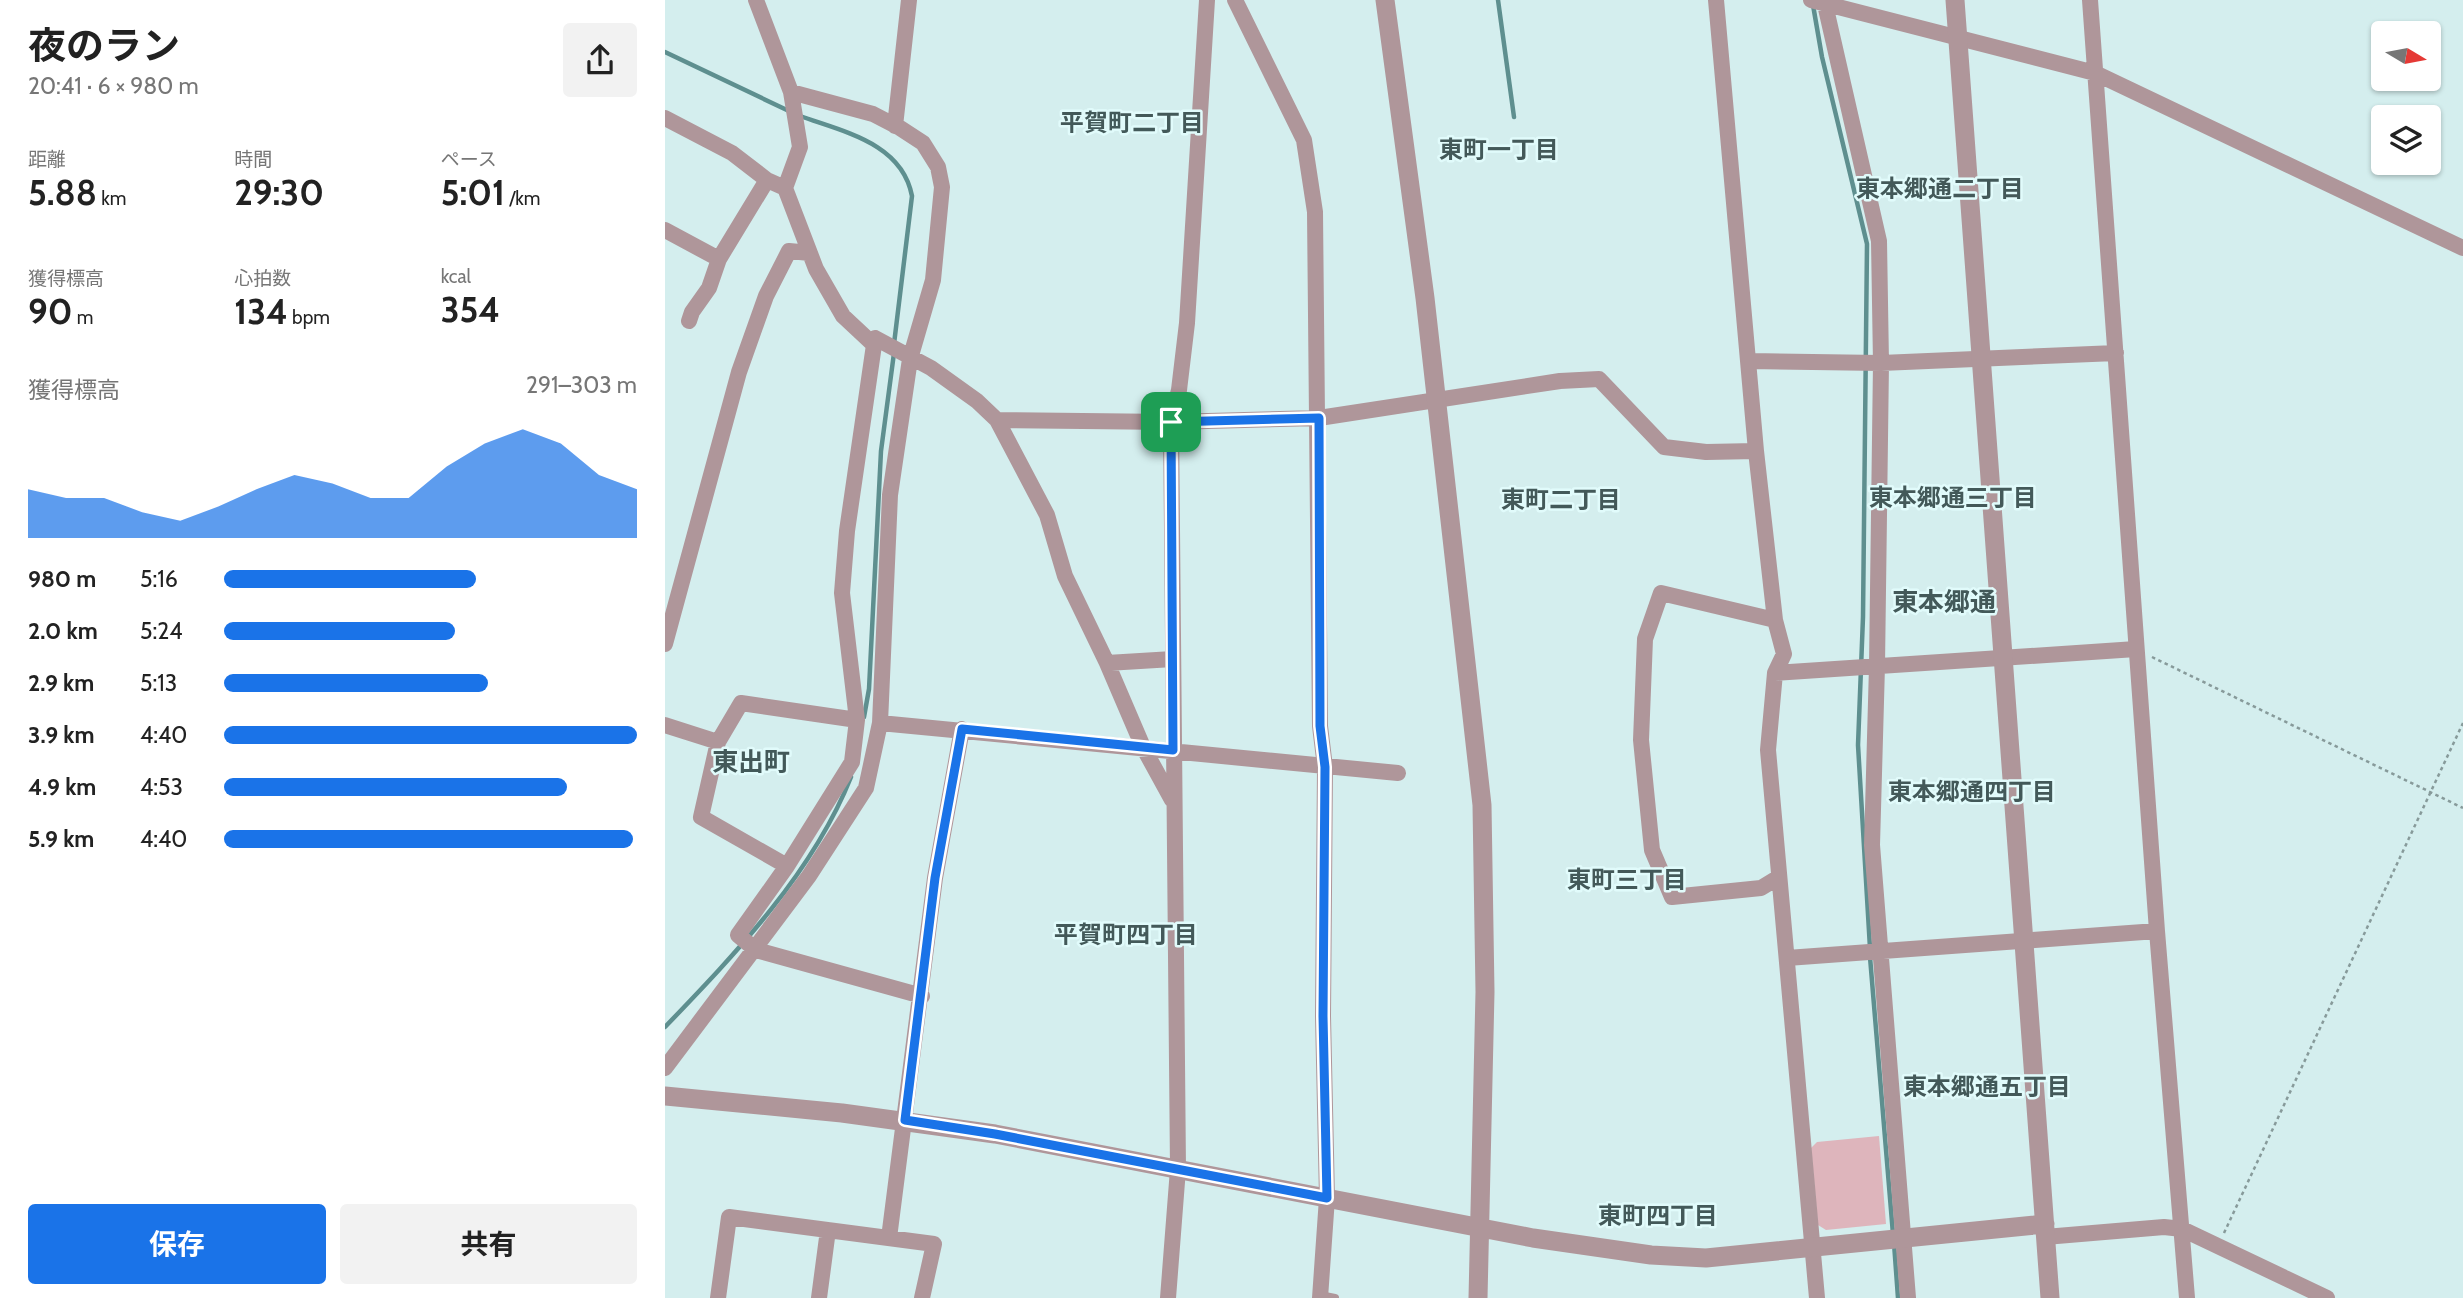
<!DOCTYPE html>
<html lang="ja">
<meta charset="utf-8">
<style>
body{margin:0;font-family:Cabin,"Noto Sans JP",sans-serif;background:#f2f2f2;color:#222;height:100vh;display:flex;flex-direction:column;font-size:26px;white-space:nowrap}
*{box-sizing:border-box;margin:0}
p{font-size:23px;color:#767676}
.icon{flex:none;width:38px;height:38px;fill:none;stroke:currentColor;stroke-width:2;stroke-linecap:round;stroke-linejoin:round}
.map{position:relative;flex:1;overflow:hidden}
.side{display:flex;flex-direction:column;background:#fff;width:665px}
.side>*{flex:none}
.needle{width:46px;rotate:100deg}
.controls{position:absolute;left:1706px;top:21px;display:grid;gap:14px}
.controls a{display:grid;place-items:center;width:70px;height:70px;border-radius:7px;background:#fff;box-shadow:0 2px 5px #0004;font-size:35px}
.pin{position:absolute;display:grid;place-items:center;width:60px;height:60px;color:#fff;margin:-30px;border-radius:14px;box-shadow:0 4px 10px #0006}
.round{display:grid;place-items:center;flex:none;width:74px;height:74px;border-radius:7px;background:#f2f2f2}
.head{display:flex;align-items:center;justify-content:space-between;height:119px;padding:0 28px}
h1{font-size:38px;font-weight:700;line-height:52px}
.stats{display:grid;grid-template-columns:repeat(3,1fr);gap:10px;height:119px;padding:7px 28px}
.stats div{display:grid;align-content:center}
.stats b{font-size:35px;font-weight:700}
.stats small{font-size:19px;font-weight:400}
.stats p{font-size:19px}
.chart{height:196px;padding:14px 28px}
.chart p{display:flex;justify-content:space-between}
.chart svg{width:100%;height:126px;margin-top:7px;fill:#1a73e8;opacity:.7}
.action{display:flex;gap:14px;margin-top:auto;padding:14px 28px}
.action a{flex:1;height:80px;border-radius:7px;background:#1a73e8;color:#fff;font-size:28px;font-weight:700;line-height:80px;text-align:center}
.action a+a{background:#f2f2f2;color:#222}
ul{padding:0 28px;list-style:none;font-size:23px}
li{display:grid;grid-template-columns:112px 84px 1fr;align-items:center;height:52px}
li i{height:18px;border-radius:9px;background:#1a73e8}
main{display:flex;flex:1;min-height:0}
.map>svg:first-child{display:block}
.green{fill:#deb5bc}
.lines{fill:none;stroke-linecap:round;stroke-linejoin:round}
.stream{stroke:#5e8f8f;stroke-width:4.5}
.path{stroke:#879a9a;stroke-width:2.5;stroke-dasharray:3.5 3.5;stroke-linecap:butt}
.service{stroke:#af969a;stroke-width:8}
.minor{stroke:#af969a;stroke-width:16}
.tertiary{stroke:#af969a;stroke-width:19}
.route-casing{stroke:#fff;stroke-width:14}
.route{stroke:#1a73e8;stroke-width:9}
.labels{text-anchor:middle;stroke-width:5;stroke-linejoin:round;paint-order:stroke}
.neighbourhood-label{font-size:24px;font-weight:bold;fill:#435959;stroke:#e1fbfb}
.quarter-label{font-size:26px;font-weight:bold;fill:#435959;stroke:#e1fbfb}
</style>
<main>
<section class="side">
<div class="head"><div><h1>夜のラン</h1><p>20:41 · 6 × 980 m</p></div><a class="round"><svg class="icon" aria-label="share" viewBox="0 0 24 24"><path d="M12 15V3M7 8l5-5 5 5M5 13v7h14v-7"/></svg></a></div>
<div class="stats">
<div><p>距離</p><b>5.88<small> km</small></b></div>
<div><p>時間</p><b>29:30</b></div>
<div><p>ペース</p><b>5:01<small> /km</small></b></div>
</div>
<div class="stats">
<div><p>獲得標高</p><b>90<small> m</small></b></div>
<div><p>心拍数</p><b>134<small> bpm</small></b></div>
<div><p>kcal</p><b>354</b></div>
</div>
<div class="chart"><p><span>獲得標高</span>291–303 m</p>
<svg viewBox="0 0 160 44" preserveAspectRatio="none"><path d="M0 44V27L10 30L20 30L30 35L40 38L50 33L60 27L70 22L80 25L90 30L100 30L110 19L120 11L130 6L140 11L150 22L160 27V44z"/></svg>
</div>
<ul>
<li><b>980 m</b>5:16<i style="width:61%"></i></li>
<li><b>2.0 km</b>5:24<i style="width:56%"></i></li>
<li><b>2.9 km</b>5:13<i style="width:64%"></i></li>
<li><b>3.9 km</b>4:40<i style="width:100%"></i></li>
<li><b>4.9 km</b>4:53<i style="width:83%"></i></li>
<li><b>5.9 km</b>4:40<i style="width:99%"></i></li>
</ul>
<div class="action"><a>保存</a><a>共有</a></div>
</section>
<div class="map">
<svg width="1798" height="1298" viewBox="0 0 1798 1298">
<rect width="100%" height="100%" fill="#d4eeee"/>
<path class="green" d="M1214,1136L1221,1224L1161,1230L1153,1225L1146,1148L1152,1142Z"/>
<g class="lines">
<path class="stream" d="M833,0L849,117
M1148,5L1157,57L1202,244L1198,617L1193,745L1205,948
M0,52L124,111
M135,116C179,132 237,143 247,196L229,344
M199,717L204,689L216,451L229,353
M1205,957L1228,1234
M0,1027C71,953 148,873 186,777
M1229,1243L1233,1298"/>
<path class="path" d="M1487,657L1798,808
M1559,1233L1798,723"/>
<path class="service" d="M655,1295L670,1298"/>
<path class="minor" d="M91,0L126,92L135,147L120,188L151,269L178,316L209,345
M570,0L639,140L650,212L655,726L660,767L658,1016L662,1198L655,1298
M1051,0L1091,451L1110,620L1119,654L1110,673L1103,750L1152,1298
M1146,0L1430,73L1798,248
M1159,0L1214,241L1216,363L1212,666L1207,845L1243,1298
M1425,0L1492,931L1522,1298
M0,118L67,153L102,180
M230,126L244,0
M0,230L54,259
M24,321L27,312L44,288L54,259L102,180L120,188
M1085,361L1216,363L1451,353
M332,420L506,422L654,418L895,381L934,379L999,447L1041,452L1091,451
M1110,620L996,593L980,639L976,740L987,850L1007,897L1096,888L1114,877
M0,644L74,372L101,296L124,251L145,253
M442,663L478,747L507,800
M1110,673L1471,649
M215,723L733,773
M0,725L53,742
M122,866L36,817L53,742L76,703L192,720
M1122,958L1492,931
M257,996L91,950L73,935L122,866L187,762L192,720L177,593L182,531L210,338L266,368L312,401L332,420L382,515L400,576L442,663L508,659
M0,1068L144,876L201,788L215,723L225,495L245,359L268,280L277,187L273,167L258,143L235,128L208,114L126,92
M1380,1237L1499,1227L1517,1229L1662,1298
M224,1238L270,878L297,729
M53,1298L64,1217L269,1244L257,1298
M154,1298L163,1230
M503,1298L513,1169L506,422L514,390L522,323L542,0"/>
<path class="tertiary" d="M720,0L760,298L817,805L820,992L813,1298
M1290,0L1385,1298
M0,1096L177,1113L330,1134L868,1238L986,1255L1041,1258L1380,1224"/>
</g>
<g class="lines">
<g class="route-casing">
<path id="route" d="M654,418L655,726L660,767L658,1016L662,1198L330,1134L240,1120L270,878L297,729L508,750L506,422Z"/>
</g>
<use href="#route" class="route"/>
</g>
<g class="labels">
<g class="neighbourhood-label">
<text x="467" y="131">平賀町二丁目</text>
<text x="834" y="158">東町一丁目</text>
<text x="1275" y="197">東本郷通二丁目</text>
<text x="1288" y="506">東本郷通三丁目</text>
<text x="896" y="508">東町二丁目</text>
<text x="1307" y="800">東本郷通四丁目</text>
<text x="962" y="888">東町三丁目</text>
<text x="461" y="943">平賀町四丁目</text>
<text x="1322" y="1095">東本郷通五丁目</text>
<text x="993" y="1224">東町四丁目</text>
</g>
<g class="quarter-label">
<text x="1279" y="611">東本郷通</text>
<text x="86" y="771">東出町</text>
</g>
</g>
</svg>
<div class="controls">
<a><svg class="needle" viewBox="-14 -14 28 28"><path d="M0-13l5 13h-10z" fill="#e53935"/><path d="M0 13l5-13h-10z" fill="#767676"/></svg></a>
<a><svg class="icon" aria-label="layers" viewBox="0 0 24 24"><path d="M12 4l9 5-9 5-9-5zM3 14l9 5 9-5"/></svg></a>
</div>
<div class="pin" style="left:506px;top:422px;background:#1e9e55"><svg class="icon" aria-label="arrive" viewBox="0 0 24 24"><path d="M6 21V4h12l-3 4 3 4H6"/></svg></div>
</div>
</main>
